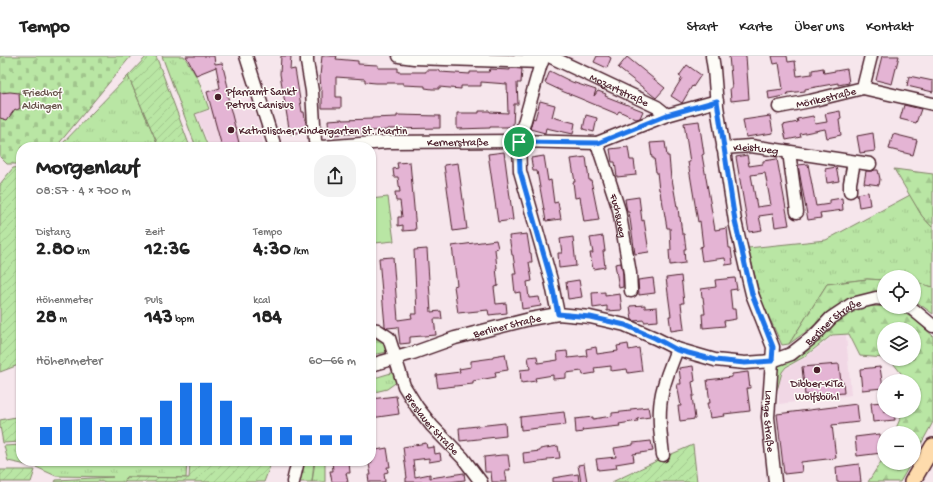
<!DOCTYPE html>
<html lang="de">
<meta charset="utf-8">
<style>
body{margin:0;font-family:"Gochi Hand",sans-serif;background:#f2f2f2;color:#222;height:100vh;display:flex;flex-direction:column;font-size:15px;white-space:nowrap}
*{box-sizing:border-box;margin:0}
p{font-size:13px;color:#767676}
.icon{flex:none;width:22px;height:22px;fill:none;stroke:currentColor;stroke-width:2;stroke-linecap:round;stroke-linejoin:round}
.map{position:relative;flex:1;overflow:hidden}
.panel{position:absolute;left:16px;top:86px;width:360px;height:324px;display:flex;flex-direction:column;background:#fff;border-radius:16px;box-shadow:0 1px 3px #0004}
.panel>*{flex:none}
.controls{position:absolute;left:877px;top:214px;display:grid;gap:8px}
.controls a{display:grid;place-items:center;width:44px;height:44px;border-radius:50%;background:#fff;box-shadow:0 1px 3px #0004;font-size:20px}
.pin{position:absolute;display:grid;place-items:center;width:34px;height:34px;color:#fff;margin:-17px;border:2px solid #fff;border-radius:50%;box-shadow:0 1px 4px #0007}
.round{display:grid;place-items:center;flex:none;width:42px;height:42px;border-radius:16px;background:#f2f2f2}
.head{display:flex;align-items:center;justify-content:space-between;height:68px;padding:0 20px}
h1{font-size:22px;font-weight:700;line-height:30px}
.metrics{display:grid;grid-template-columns:repeat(3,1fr);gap:6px;height:68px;padding:4px 20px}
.metrics div{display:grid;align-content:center}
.metrics b{font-size:20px;font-weight:700}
.metrics small{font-size:11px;font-weight:400}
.metrics p{font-size:11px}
.chart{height:112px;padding:8px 20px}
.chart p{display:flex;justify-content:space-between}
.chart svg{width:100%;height:72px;margin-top:4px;stroke:#1a73e8;stroke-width:6}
header{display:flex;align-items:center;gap:24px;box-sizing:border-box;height:56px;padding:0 20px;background:#fff;border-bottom:1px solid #e0e0e0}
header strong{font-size:19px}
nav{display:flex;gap:22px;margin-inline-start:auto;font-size:14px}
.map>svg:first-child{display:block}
.built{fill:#f1d7e5}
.grass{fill:url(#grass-tufts);stroke:#828268}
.forest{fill:url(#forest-firs);stroke:#828268}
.cemetery{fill:url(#cemetery-stones);stroke:#828268}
.park{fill:#b9e6a4;stroke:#828268}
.garden{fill:url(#garden-furrows);stroke:#828268}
.building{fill:#e4b4d4;stroke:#4a1f2b;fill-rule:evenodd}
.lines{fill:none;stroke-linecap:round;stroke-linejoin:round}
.minor-casing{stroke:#4a1f2b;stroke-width:15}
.major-casing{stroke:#4a1f2b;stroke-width:18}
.minor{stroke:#fdfcf7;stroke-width:12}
.major{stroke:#fedbac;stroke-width:15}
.route-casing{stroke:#fff;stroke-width:8}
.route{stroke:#1a73e8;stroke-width:5}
.poi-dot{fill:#4a1f2b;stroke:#fdfcf7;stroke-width:1.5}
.labels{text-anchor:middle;stroke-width:3;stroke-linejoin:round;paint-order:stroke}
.street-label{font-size:11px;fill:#4a1f2b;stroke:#fdfcf7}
.poi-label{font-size:11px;fill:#4a1f2b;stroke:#fdfcf7;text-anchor:start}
.park-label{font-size:11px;fill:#665149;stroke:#fdfcf7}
</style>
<header>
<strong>Tempo</strong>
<nav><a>Start</a><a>Karte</a><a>Über uns</a><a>Kontakt</a></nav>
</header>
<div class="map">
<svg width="933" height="426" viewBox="0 0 933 426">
<defs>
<pattern id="grass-tufts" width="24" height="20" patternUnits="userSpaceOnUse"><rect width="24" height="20" fill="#b9e6a4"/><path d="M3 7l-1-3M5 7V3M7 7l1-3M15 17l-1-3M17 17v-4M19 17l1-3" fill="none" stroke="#a1c58d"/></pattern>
<pattern id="forest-firs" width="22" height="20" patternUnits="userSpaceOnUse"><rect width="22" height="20" fill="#b9e6a4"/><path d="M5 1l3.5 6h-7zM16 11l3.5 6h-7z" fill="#a1c58d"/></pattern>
<pattern id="cemetery-stones" width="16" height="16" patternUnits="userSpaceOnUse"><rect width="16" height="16" fill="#b9e6a4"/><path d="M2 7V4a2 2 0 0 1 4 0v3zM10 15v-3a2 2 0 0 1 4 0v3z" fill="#a1c58d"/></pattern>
<pattern id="garden-furrows" width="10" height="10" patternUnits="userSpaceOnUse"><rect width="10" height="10" fill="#b9e6a4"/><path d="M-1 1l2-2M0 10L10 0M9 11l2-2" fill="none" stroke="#a1c58d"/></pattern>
</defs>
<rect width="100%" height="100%" fill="#f6e6ec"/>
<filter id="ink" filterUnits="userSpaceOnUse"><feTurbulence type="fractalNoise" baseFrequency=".025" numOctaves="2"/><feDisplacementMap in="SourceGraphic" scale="8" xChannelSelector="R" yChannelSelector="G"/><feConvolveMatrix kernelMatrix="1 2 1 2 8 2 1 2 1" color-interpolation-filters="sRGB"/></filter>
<g filter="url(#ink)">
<path class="built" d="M252,43L264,91H210L196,58Z
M846,279L851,339L779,348V331L782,316L787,312L805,302L833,280Z"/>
<path class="grass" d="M162,0H184L198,23L209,53L195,58L208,91H196Z
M128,20L159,91H59Z
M910,139L922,160L933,172V231L914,226V221H884V224L867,223L827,228L789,288L782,289L761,244L748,192L826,184Z
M391,317L396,318L398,325L387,333L371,337V323Z
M21,389V405H187L186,422L126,421L125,426H55L56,424L113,421L56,420L36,411L8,405L4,390Z
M315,405H325V426H312Z"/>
<path class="forest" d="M894,113L933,118V172L922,160Z
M867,223L884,224V236L851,243L789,288L827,228Z
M914,226L933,231V258L914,244Z
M868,250L894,251L914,263L933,280V366L914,401V377H894L900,363L902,355H914V325H907L890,303H889H914V273H884V302L860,300L849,278L832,279L804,301L786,311L782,316L778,331L776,335V315L780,308L835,265L855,252Z
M371,282L383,284L388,296L371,299Z
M884,401V407H911L900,426H868Z
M303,405H314L312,426H298Z"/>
<path class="cemetery" d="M0,0H131L56,91H21V108H7L0,101Z"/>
<path class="park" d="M388,141L394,185L375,187L371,159V143Z"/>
<path class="garden" d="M147,0H156L190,91H159L128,20Z
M21,111V308L0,316V128L13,112Z
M21,360V386L3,387L0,370V364Z
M693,389L697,426H612L667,400Z
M190,405H272L264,426H125L126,421L189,422Z
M0,414H35L31,426H0Z"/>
<path class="building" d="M186,0H214L215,8L222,7L229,35L227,36L229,47L239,87L222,91L207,36L220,32L216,11L196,19Z
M281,0H291L290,14L295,13L302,56H304L307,75L290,78L280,18Z
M322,0H337L336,3L358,5V8L378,9V12H398V16H426V14H440V16L470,18V16H489L490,13L510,14V12L522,13L521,27H517L518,48H514L513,71H490V72L457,73V57H479V55H490V56L508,57L507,28L481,26V30H461V33L439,31V33H432L425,32V30L403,29V27H376L365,26V23L336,21V41H341V52H322V34H321L320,20Z
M597,0H608L611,2L607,12L594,6Z
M729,0H746L749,43L731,45L730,32H732Z
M772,0H787L788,6L795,5L797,20L812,18V14L823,12L824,17L847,13L849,27L838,29V27L805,33V35L787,37L788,39L769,43L768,35L783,33L779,7L774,8Z
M882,0H899L892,28L876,24Z
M627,1L665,32L656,42L618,12Z
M687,9L701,19L693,31L692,30L682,47L671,40L682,22L679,20Z
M550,15L572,26L596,34L594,40L598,35L606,38L605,40L643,55L640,62L636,63L619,55L617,58L579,42L564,36L545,27Z
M909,20L933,25V36L907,30Z
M10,36L19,37L20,52L17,54L15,53L7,64L0,62V37Z
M540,45L555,49L552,61L575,67L573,78L546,72L545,77L530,73L533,62L535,63Z
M904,49L921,53L916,67L900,63Z
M840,55L841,63L839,64L841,79L827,82L825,73L800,78L801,81L786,84L783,69L798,66L797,63L813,60L815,68L827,66L825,58Z
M397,59L440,60V72L388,73V74L367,75V77L329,79L328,64L343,63V64L372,63V62L397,61Z
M586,59L597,62L594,76L583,73Z
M770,60L773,77L746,81L743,64Z
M699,65L704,98L702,99L715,174L727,172L729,192H731L733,208L726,209L725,202L702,205L700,191L703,190L700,165L698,166L688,106H690L684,67Z
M873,77L875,95L860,97L857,80Z
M893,78L917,84L913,99L889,93Z
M665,86L667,100H669L671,123H672L677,151H678L679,161H680L682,178H684L686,193H684L685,207L670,209L669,194H671L670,172H667L662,143H661L660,134H659L657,116H656L654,102H652L650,87Z
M628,91L630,104H634L636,119L617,121L615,106H612L610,93Z
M504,96L513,164L498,166L488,98Z
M747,99L749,110L763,108V105L777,103L789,169L775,171L773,158L759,160L762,174L749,176L736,101ZM765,117L771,149L757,151L751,119Z
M544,100L548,125L551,124L554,147L558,146L561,163L546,165L537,115H533L531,102Z
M586,101L589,124H591L599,164L584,166L580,141L575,142L573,126H575L571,103Z
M410,106L416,174L403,175V169L398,170V161H402L400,145H396L395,136H400L399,129L398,121H394L393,113L398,112L397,107Z
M458,107L467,173L453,175L444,109Z
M808,108L816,150L830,148V144L842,142L843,154L820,157L821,162L808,164L798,109Z
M836,111L839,125L827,127L825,113Z
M875,114H878L880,123L879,129L864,127L866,115H872Z
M868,136L870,149L859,151L857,138Z
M639,141L642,165L644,164L649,196L635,198L629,156H627L625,143Z
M527,178L530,197H531L532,206H529L532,225L527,226L529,242L539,241L541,250L522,253L520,236L515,237L513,218H516L513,199H512L509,180Z
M603,180L605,195H603L605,211L593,213L590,197H593L590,182Z
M573,181L576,210L559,212L558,197H562L560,183Z
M496,184L498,192L495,193L497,212H496L498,230L494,231L496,248L506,247L507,257L489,259L488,254L458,257L454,230L457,229L452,190Z
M427,193L431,256L441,255L442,263H434L436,279L410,281V287L400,288L398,271L387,272L385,270L379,202L393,201L398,264L412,262L411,258H417L414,194Z
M621,207L623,218V231L619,232L615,208Z
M681,220L684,247H681L684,273L671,275L669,260H671L666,222Z
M653,222L655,237L639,239L638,224Z
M735,222L737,233L730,234L732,253H735L736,263L724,265L725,270L703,272L702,258H705L703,241H702L701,233L716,231L715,224Z
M579,224L582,241L568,243L566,226Z
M605,236V240L620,238L622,254L607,255V250L593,252L592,237Z
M645,249V252L657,251L658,265L644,266V264L634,265L632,264L630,250Z
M628,288L629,294L639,292L642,315L628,317L627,313L611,315V310L594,312L595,317L583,319L582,315L566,317V322L553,323V319L535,322L536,325L521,327L520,314L530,313L528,301L537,300L538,307L558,304L557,296L567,295L568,302L587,300L586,293L596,291L597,298L618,295L617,290Z
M505,298L508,314L495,316L496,321L473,325V328L438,332L436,319L460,316L459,313L471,311V305L493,302V300Z
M839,308L841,327L843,326L844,337L820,339V337L805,339L802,311Z
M693,310L695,325L692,326L694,340H692L695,363L680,365L678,350H681L677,328H681L679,312Z
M880,311L883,332L862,334L860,313Z
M748,316L750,332H747L750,355L724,358L725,360L710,362L707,347H710L707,324L732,321V318Z
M396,340L399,358L371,362V343Z
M884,346V355H894L895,364L873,366L871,347Z
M857,348L859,366L832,369L836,402L801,406L802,416L784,418L777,358Z
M648,351L650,361L637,363L638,365L619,368L620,370L582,374L583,376L576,377L575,363L593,361V363L612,360V357L631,355V353Z
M564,356L566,369L521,374L520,361Z
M505,367L506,380L460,385L459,372Z
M880,378L882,397L857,400L855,381Z
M651,385L653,395L633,398L634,405L616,408L617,412L598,414L596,403L616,401L614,392L633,389V387Z
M426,387L427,392L434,391L435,398L440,397L441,404L429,406V402L413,404L415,421L430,418V422L464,417L465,424L449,426H406V422H407L403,391Z
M558,390L560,402L547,403V405L524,408L523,397L540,395V393Z
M387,392L390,411H387L388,416L384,417L385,426H369L368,419H371L369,408L372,407L371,395Z
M502,399H508L510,414H505L507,426H492L491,416H485L484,401Z
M332,405H347V407L349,406L350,417H346L348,426H332L330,415H333Z
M584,408L587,426H581L578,409Z
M859,408L861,426H837L836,411Z
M578,418L579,426H553V422Z"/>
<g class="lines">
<g class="minor-casing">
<g id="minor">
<path d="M246,0L275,91"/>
<path id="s1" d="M307,0V6L312,35L315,85L317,90L322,91L386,86L519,85L597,87L667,59L717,45"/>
<path d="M399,0L414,2L542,6"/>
<path d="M543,0L519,85L520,115L551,224L558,258"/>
<path id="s2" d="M549,0L657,51L667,59"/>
<path id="s3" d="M712,0L714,13L717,50L735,165L746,213L752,238L773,291L768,361L775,426"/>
<path d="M863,32L933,48"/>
<path id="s4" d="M779,51L810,45L863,32L871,0"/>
<path id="s5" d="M597,87L619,154L630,217L631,235"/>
<path id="s6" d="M723,92L751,90L870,108"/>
<path d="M789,96L797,156"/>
<path d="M850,135V127L854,106"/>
<path d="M910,251L933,270"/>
<path id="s7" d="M371,273L377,274L389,282L404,330L417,351L432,370L463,402L481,426"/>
<path id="s8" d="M371,309L413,297L455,282L530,263L558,258L590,261L625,269L655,282L677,293L715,304L745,307L772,305L791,298L814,280L831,262L852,248L876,242L884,243"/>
<path d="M663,399C661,381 658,362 661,343C663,326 671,310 677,293"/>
<path d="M293,426L298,405"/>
</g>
</g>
<g class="major-casing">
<path id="major" d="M912,426L933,390"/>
</g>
<use href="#minor" class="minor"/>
<use href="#major" class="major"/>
</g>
</g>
<g class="lines" filter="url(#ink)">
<g class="route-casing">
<path id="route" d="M717,45L735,165L746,213L752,238L773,291L772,305L745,307L715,304L677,294L655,282L625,269L590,261L558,258L551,224L520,115L519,86L598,87L667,59Z"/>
</g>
<use href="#route" class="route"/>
</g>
<g class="poi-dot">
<circle cx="218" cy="41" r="4"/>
<circle cx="231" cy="74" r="4"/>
<circle cx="817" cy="314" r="4"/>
</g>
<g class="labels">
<g class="street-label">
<text dy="4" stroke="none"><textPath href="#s2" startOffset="78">Mozartstraße</textPath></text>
<text dy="4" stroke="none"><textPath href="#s4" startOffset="48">Mörikestraße</textPath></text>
<text dy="4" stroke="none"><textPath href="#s1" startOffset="232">Kernerstraße</textPath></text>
<text dy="4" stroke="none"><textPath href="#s6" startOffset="33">Kleistweg</textPath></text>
<text dy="4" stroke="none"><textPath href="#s5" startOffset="76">Fuchsweg</textPath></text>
<text dy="4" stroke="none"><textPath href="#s8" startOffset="490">Berliner Straße</textPath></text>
<text dy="4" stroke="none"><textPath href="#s8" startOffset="142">Berliner Straße</textPath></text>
<text dy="4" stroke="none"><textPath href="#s3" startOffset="373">Lange Straße</textPath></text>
<text dy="4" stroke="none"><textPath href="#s7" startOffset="118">Breslauer Straße</textPath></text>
</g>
<g class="poi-label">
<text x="226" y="39">Pfarramt Sankt<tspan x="226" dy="13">Petrus Canisius</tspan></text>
<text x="239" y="78">Katholischer Kindergarten St. Martin</text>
<text x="817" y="331" text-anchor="middle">Dibber-KiTa<tspan x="817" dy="13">Wolfsbühl</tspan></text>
</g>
<g class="park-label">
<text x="42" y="40">Friedhof<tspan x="42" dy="13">Aldingen</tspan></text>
</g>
</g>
</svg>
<div class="controls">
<a><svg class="icon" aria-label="locate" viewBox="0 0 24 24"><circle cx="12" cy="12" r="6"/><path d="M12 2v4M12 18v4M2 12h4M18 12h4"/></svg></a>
<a><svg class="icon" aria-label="layers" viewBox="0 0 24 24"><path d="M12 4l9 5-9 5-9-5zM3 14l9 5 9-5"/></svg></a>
<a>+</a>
<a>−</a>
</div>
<div class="pin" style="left:519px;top:86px;background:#1e9e55"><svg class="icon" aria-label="arrive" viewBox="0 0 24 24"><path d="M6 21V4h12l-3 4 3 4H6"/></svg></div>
<section class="panel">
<div class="head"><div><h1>Morgenlauf</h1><p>08:57 · 4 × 700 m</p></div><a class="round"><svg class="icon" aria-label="share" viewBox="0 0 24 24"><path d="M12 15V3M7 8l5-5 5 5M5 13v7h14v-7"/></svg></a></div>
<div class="metrics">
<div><p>Distanz</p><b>2.80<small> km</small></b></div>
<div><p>Zeit</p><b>12:36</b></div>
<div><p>Tempo</p><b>4:30<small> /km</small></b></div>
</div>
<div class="metrics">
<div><p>Höhenmeter</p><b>28<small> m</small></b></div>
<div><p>Puls</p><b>143<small> bpm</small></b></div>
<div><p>kcal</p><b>184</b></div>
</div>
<div class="chart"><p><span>Höhenmeter</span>60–66 m</p>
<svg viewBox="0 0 160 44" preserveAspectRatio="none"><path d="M5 44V33M15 44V27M25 44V27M35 44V33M45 44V33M55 44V27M65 44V17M75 44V6M85 44V6M95 44V17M105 44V27M115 44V33M125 44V33M135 44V38M145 44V38M155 44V38"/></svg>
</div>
</section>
</div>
